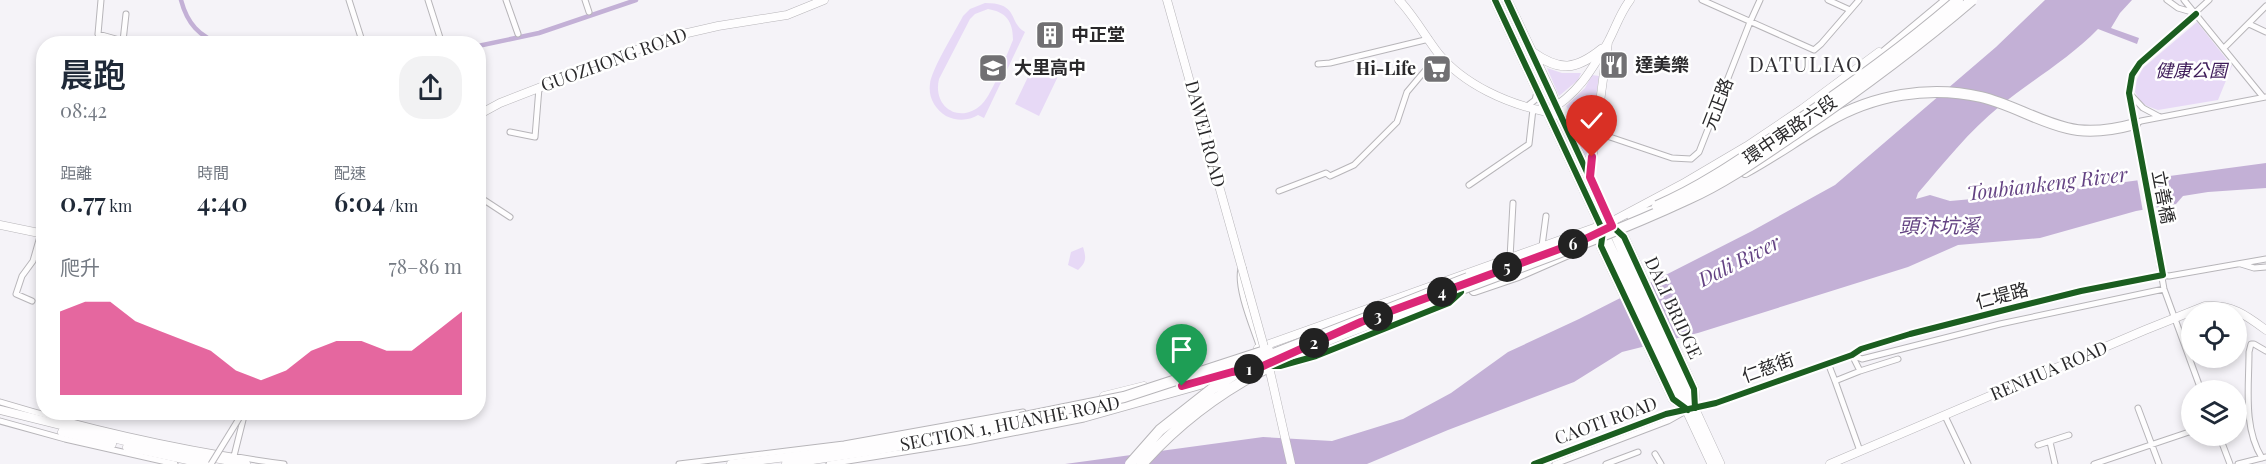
<!DOCTYPE html>
<html lang="zh-TW">
<meta charset="utf-8">
<style>
body{margin:0;font-family:"Playfair Display","Noto Sans TC",serif;background:#f2f2f3;color:#1f2937;height:100vh;display:flex;flex-direction:column;font-size:22px;white-space:nowrap}
*{box-sizing:border-box;margin:0}
p{font-size:20px;color:#747a83}
.icon{flex:none;width:33px;height:33px;fill:none;stroke:currentColor;stroke-width:2;stroke-linecap:round;stroke-linejoin:round}
.map{position:relative;flex:1;overflow:hidden}
.drawer{position:absolute;left:36px;top:36px;width:450px;height:384px;display:flex;flex-direction:column;background:#fff;border-radius:24px;box-shadow:0 3px 9px #0003}
.drawer>*{flex:none}
.tools{position:absolute;left:2181px;top:302px;display:grid;gap:12px}
.tools a{display:grid;place-items:center;width:66px;height:66px;border-radius:50%;background:#fff;box-shadow:0 3px 9px #0003;font-size:30px}
.pin{position:absolute;display:grid;place-items:center;width:51px;height:51px;color:#fff;margin:-62px -26px;border-radius:50% 50% 50% 0;rotate:-45deg;box-shadow:0 0 6px #0007}
.pin .icon{rotate:45deg}
.km{position:absolute;width:30px;height:30px;margin:-15px;border-radius:50%;background:#222;color:#fff;font-size:16px;line-height:30px;text-align:center}
.round{display:grid;place-items:center;flex:none;width:63px;height:63px;border-radius:24px;background:#f2f2f3}
.head{display:flex;align-items:center;justify-content:space-between;height:102px;padding:0 24px}
h1{font-size:33px;font-weight:600;line-height:45px}
.figures{display:grid;grid-template-columns:repeat(3,1fr);gap:9px;height:102px;padding:6px 24px}
.figures div{display:grid;align-content:center}
.figures b{font-size:26px;font-weight:600}
.figures small{font-size:16px;font-weight:400}
.figures p{font-size:16px}
.chart{height:168px;padding:12px 24px}
.chart p{display:flex;justify-content:space-between}
.chart svg{width:100%;height:108px;margin-top:6px;fill:#db2777;opacity:.7}
.map>svg:first-child{display:block}
.green{fill:#e7d9f6;fill-rule:evenodd}
.water{fill:#c3b0d6}
.pier{fill:#f5f3f8}
.lines{fill:none;stroke-linecap:round;stroke-linejoin:round}
.canal{stroke:#c3b0d6;stroke-width:4.5}
.street-casing{stroke:#b7b5b9;stroke-width:7}
.secondary-casing{stroke:#b7b5b9;stroke-width:9}
.primary-casing{stroke:#b7b5b9;stroke-width:10}
.highway-casing{stroke:#b7b5b9;stroke-width:12}
.street{stroke:#fefdfe;stroke-width:5}
.secondary{stroke:#fefdfe;stroke-width:8}
.primary{stroke:#fefdfe;stroke-width:9}
.highway{stroke:#fefdfe;stroke-width:10}
.street-bridge-casing{stroke:#b7b5b9;stroke-width:7;stroke-linecap:butt}
.secondary-bridge-casing{stroke:#b7b5b9;stroke-width:9;stroke-linecap:butt}
.highway-bridge-casing{stroke:#b7b5b9;stroke-width:12;stroke-linecap:butt}
.street-bridge{stroke:#fefdfe;stroke-width:5}
.secondary-bridge{stroke:#fefdfe;stroke-width:8}
.highway-bridge{stroke:#fefdfe;stroke-width:10}
.cycleway-casing{stroke:#fff;stroke-width:10}
.cycleway{stroke:#1b5e20;stroke-width:6}
.route-casing{stroke:#fff;stroke-width:12}
.route{stroke:#db2777;stroke-width:8}
.labels{text-anchor:middle;stroke-width:5;stroke-linejoin:round;paint-order:stroke}
.poi-label{font-size:18px;font-weight:bold;fill:#2a292b;stroke:#fff;text-anchor:start}
.street-label{font-size:18px;fill:#2a292b;stroke:#fff}
.park-label{font-size:18px;font-style:italic;fill:#3e1c59;stroke:#fff}
.water-label{font-size:20px;font-style:italic;fill:#644383;stroke:#fff}
.quarter-label{font-size:21px;letter-spacing:1.5px;fill:#302e33;stroke:#fff}
</style>
<div class="map">
<svg width="2266" height="464" viewBox="0 0 2266 464">
<rect width="100%" height="100%" fill="#f5f3f8"/>
<path class="green" d="M985,3C1020,3 1008,23 1025,32L984,118L978,115C969,121 956,121 946,116C935,109 928,97 930,84C931,70 956,30 963,16L970,9ZM988,9C1006,12 1013,21 1013,40C1006,56 993,93 982,104C961,125 932,108 939,79L970,19L975,14Z
M2197,22L2232,66L2218,100L2158,110L2147,106L2140,101L2135,92L2137,79L2143,68Z
M1037,58L1061,70L1039,116L1015,104Z
M1547,68L1562,73H1581L1578,80L1559,96Z
M1592,75L1599,76L1592,123L1572,115L1566,106L1585,88Z
M1573,131L1588,134L1587,161Z
M1083,247C1086,257 1087,262 1078,270L1068,265L1071,252Z"/>
<path class="water" d="M2045,0H2132L2120,13L2111,28L2139,38L2137,44L2098,29C2069,59 2032,80 2000,106C1969,131 1944,163 1918,193L1916,199L1930,195L1950,201L2051,192L2266,163V188L2208,192L2183,196L2176,204L2136,211L2040,238L1958,245L1908,267L1698,333L1622,352L1574,382L1448,430L1367,464H1065L1263,437L1332,441L1403,419L1451,393L1508,352L1579,319L1752,231L1835,185L1996,47Z"/>
<path class="pier" d="M2150,176L2157,210L2143,212L2137,178Z"/>
<g class="lines">
<path class="canal" d="M181,0C187,23 199,37 222,44
M478,46L539,33L636,0"/>
<g class="street-casing">
<path id="street" d="M101,0L98,34L102,44
M349,0L363,44
M428,0L442,44
M506,0L518,34
M585,0L589,12
M1702,0L1814,50L1821,44L1859,0
M1828,0L1850,10
M2167,0L2178,8L2195,13
M2184,0L2263,97
M2249,24L2266,32
M98,34L123,41L126,14
M2224,48L2266,6
M1318,64L1330,63L1429,39
M2130,94L2143,108L2160,117
M1526,107L1535,100L1537,92
M1549,113L1595,132L1672,158L1691,159L1699,152L1750,22L1760,0
M2135,124L2141,121L2266,97
M510,132L535,137L539,88
M1469,185L1529,144L1533,109
M1279,191L1326,173L1330,176L1354,165L1397,122L1407,92L1439,54
M478,196L510,217
M1542,246L1546,216
M1510,258L1513,203
M2241,264L2254,268L2266,267
M1241,269C1236,288 1254,329 1260,348
M32,301L16,294L22,276L33,261L41,233L44,211
M1852,355L1862,359L2000,324L2164,289
M1852,355L1860,371L1835,381L1860,451
M1828,363L1835,381
M1860,371L1898,359
M2201,390L2164,289L2129,90L2132,75L2138,65L2209,0
M0,402C93,430 188,451 284,464
M2138,408L2159,464
M1945,416L1968,464
M0,421L65,439L175,464
M2219,435L2230,464
M2050,442L2055,464
M2038,445L2069,435
M1655,454L1661,464
M2262,458C2243,427 2249,388 2249,352L2251,344H2254L2266,351
M233,460L245,412
M679,464L844,444L1023,412
M829,464L967,442L1084,419L1205,385L1220,379
M1534,464L1666,414L1716,403L1852,355L1861,349L1910,334L2016,307L2081,291L2163,275L2169,276L2266,259
M1555,464L1668,421L1684,412
M1606,464L1638,452
M2094,464L2192,431
M2238,464L2266,457"/>
</g>
<g class="secondary-casing">
<path id="secondary" d="M1167,0L1242,268
M1399,0C1414,16 1425,36 1438,53C1464,85 1508,104 1547,112C1578,94 1591,71 1608,42C1616,27 1620,13 1630,0
M478,115L500,103L670,37L718,26L787,15L824,0
M1590,177L1608,42
M1631,216L1660,208
M0,225L44,234
M1258,348L1611,222L1686,182L1747,146L1802,109L1879,52
M1104,396L1144,386
M0,410L129,442L246,464
M62,432L112,444
M127,447L206,464
M731,464L842,450L1022,417
M786,464L873,451L1084,413L1236,371
M1830,464L2145,330L2205,306C2231,304 2246,315 2266,330"/>
</g>
<g class="primary-casing">
<path id="primary" d="M1495,0L1712,464
M1507,0L1552,94L1556,107L1590,177L1635,280L1720,464
M1532,52C1560,72 1576,70 1602,49
M1615,228L1624,237L1694,389L1695,403
M1603,231L1601,246L1673,399L1687,409"/>
</g>
<g class="highway-casing">
<path id="highway" d="M1877,59L1948,0
M1745,172C1773,157 1799,138 1827,122C1873,95 1929,85 1981,97C2011,104 2037,121 2067,128C2089,134 2113,130 2135,124
M1474,290L1518,275L1582,247
M1281,364L1330,348L1423,309"/>
</g>
<use href="#street" class="street"/>
<use href="#secondary" class="secondary"/>
<use href="#primary" class="primary"/>
<use href="#highway" class="highway"/>
<g class="street-bridge-casing">
<path id="street-bridge" d="M211,464L243,412"/>
</g>
<g class="secondary-bridge-casing">
<path id="secondary-bridge" d="M1242,268L1266,354L1291,464"/>
</g>
<g class="highway-bridge-casing">
<path id="highway-bridge" d="M1657,206C1704,186 1747,155 1790,126C1848,87 1905,46 1958,0
M1020,418L1124,397L1268,350
M1130,464L1160,430L1212,389L1238,372L1271,355L1468,278
M1142,464C1218,378 1305,348 1409,309C1502,273 1598,241 1688,199C1726,182 1761,157 1795,134C1856,92 1916,48 1972,0"/>
</g>
<use href="#street-bridge" class="street-bridge"/>
<use href="#secondary-bridge" class="secondary-bridge"/>
<use href="#highway-bridge" class="highway-bridge"/>
<g class="cycleway-casing">
<path id="cycleway" d="M1495,0L1603,231L1601,246L1673,399L1688,410
M1507,0L1612,226L1624,237L1694,389L1695,408
M1263,366H1280L1316,356L1449,303L1461,292
M1534,464L1666,414L1716,403L1852,355L1861,349L1910,334L2016,307L2081,291L2163,275L2129,93L2132,75L2140,63L2196,14"/>
</g>
<use href="#cycleway" class="cycleway"/>
</g>
<g class="lines">
<g class="route-casing">
<path id="route" d="M1182,386L1232,372L1263,366L1361,322L1581,241L1612,226L1590,177L1592,157"/>
</g>
<use href="#route" class="route"/>
</g>
<defs>
<g id="building-square" transform="scale(1.5)"><rect x="-9" y="-9" width="18" height="18" rx="4" fill="#717073" stroke="#fff"/><path d="M-4-6H4V6H1V3H-1V6H-4ZM-2.5-4.3h1.7v1.8h-1.7ZM.8-4.3h1.7v1.8H.8ZM-2.5-1h1.7V.8h-1.7ZM.8-1h1.7V.8H.8Z" fill="#fff"/></g>
<g id="restaurant-square" transform="scale(1.5)"><rect x="-9" y="-9" width="18" height="18" rx="4" fill="#717073" stroke="#fff"/><path d="M-5-6h1v4h1v-4h1v4h1v-4h1v5L-1.5 .5V6h-2V.5L-5-1ZM5-6V6H3V1.5H1.5Q1.5-4 5-6Z" fill="#fff"/></g>
<g id="school-square" transform="scale(1.5)"><rect x="-9" y="-9" width="18" height="18" rx="4" fill="#717073" stroke="#fff"/><path d="M0-5L7-2L0 1L-7-2ZM-4 1L0 2.5L4 1V4Q0 6-4 4Z" fill="#fff"/></g>
<g id="supermarket-square" transform="scale(1.5)"><rect x="-9" y="-9" width="18" height="18" rx="4" fill="#717073" stroke="#fff"/><path d="M-6-5.5h2.5l.6 2H6L4.5 2H-2.5L-4.4-4H-6ZM-1.5 3.2a1.3 1.3 0 1 0 .1 0ZM3 3.2a1.3 1.3 0 1 0 .1 0Z" fill="#fff"/></g>
</defs>
<g fill-rule="evenodd">
<use href="#building-square" x="1050" y="35"/>
<use href="#restaurant-square" x="1614" y="65"/>
<use href="#school-square" x="993" y="68"/>
<use href="#supermarket-square" x="1437" y="69"/>
</g>
<g class="labels">
<g class="poi-label">
<text x="1071" y="41">中正堂</text>
<text x="1635" y="71">達美樂</text>
<text x="1014" y="74">大里高中</text>
<text x="1416" y="75" text-anchor="end">Hi-Life</text>
</g>
<g class="street-label">
<text transform="translate(614 60) rotate(-20)" y="6">GUOZHONG ROAD</text>
<text transform="translate(1718 104) rotate(-69)" y="6">元正路</text>
<text transform="translate(1790 130) rotate(-34)" y="6">環中東路六段</text>
<text transform="translate(1205 134) rotate(75)" y="6">DAWEI ROAD</text>
<text transform="translate(2163 197) rotate(79)" y="6">立善橋</text>
<text transform="translate(2002 296) rotate(-15)" y="6">仁堤路</text>
<text transform="translate(1673 308) rotate(65)" y="6">DALI BRIDGE</text>
<text transform="translate(1768 368) rotate(-20)" y="6">仁慈街</text>
<text transform="translate(2049 371) rotate(-23)" y="6">RENHUA ROAD</text>
<text transform="translate(1606 421) rotate(-20)" y="6">CAOTI ROAD</text>
<text transform="translate(1010 424) rotate(-11)" y="6">SECTION 1, HUANHE ROAD</text>
</g>
<g class="park-label">
<text x="2191" y="77">健康公園</text>
</g>
<g class="water-label">
<text transform="translate(2047 184) rotate(-7)" y="7">Toubiankeng River</text>
<text x="1939" y="233">頭汴坑溪</text>
<text transform="translate(1739 261) rotate(-27)" y="7">Dali River</text>
</g>
<g class="quarter-label">
<text x="1806" y="72">DATULIAO</text>
</g>
</g>
</svg>
<div class="tools">
<a><svg class="icon" aria-label="locate" viewBox="0 0 24 24"><circle cx="12" cy="12" r="6"/><path d="M12 2v4M12 18v4M2 12h4M18 12h4"/></svg></a>
<a><svg class="icon" aria-label="layers" viewBox="0 0 24 24"><path d="M12 4l9 5-9 5-9-5zM3 14l9 5 9-5"/></svg></a>
</div>
<div class="pin" style="left:1182px;top:386px;background:#1e9e55"><svg class="icon" aria-label="arrive" viewBox="0 0 24 24"><path d="M6 21V4h12l-3 4 3 4H6"/></svg></div>
<div class="pin" style="left:1592px;top:157px;background:#d93025"><svg class="icon" aria-label="check" viewBox="0 0 24 24"><path d="M5 12l5 5 9-10"/></svg></div>
<b class="km" style="left:1249px;top:369px">1</b>
<b class="km" style="left:1314px;top:343px">2</b>
<b class="km" style="left:1378px;top:316px">3</b>
<b class="km" style="left:1442px;top:292px">4</b>
<b class="km" style="left:1507px;top:267px">5</b>
<b class="km" style="left:1573px;top:244px">6</b>
<section class="drawer">
<div class="head"><div><h1>晨跑</h1><p>08:42</p></div><a class="round"><svg class="icon" aria-label="share" viewBox="0 0 24 24"><path d="M12 15V3M7 8l5-5 5 5M5 13v7h14v-7"/></svg></a></div>
<div class="figures">
<div><p>距離</p><b>0.77<small> km</small></b></div>
<div><p>時間</p><b>4:40</b></div>
<div><p>配速</p><b>6:04<small> /km</small></b></div>
</div>
<div class="chart"><p><span>爬升</span>78–86 m</p>
<svg viewBox="0 0 160 44" preserveAspectRatio="none"><path d="M0 44V10L10 6L20 6L30 14L40 18L50 22L60 26L70 34L80 38L90 34L100 26L110 22L120 22L130 26L140 26L150 18L160 10V44z"/></svg>
</div>
</section>
</div>
